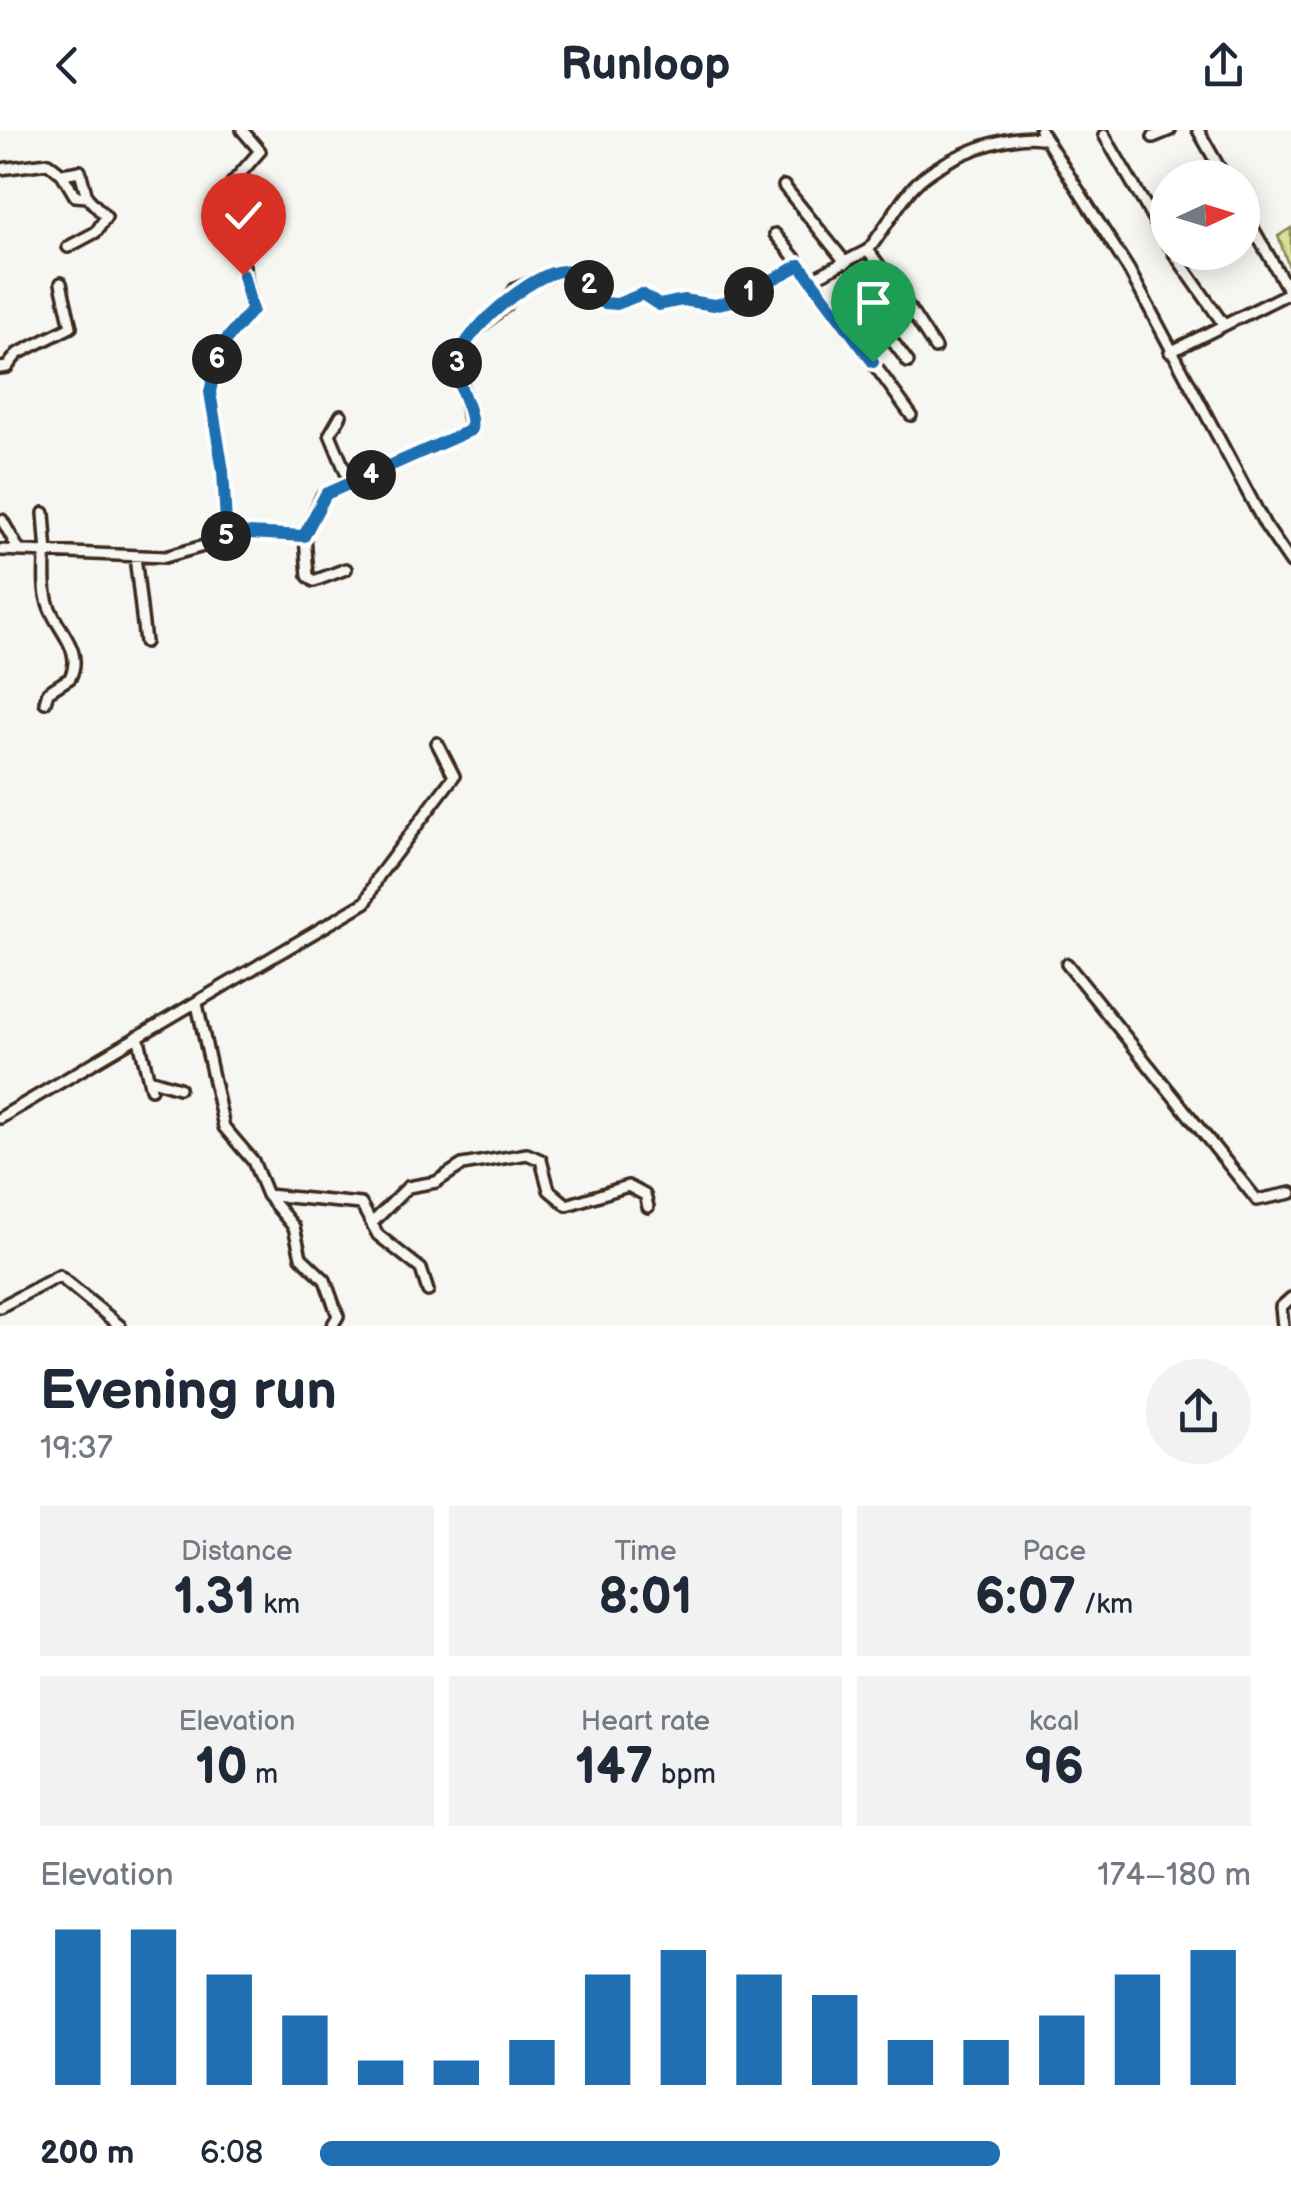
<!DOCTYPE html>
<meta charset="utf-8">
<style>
body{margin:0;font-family:"Balsamiq Sans",sans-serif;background:#f2f2f3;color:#1f2937;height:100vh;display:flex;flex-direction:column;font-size:38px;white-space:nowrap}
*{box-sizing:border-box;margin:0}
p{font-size:32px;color:#747a83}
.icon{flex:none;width:55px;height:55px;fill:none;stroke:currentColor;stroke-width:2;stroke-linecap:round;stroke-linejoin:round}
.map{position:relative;height:1196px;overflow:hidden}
.side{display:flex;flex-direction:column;background:#fff;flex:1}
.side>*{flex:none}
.needle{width:65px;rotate:86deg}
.fabs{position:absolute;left:1150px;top:30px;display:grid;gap:20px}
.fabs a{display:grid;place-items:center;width:110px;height:110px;border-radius:50%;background:#fff;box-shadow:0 5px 25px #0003;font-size:50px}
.pin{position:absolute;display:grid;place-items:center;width:85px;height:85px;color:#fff;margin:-102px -42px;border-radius:50% 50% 50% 0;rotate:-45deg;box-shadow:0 0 10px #0007}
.pin .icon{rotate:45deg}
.km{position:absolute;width:50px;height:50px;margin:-25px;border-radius:50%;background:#222;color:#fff;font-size:28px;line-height:50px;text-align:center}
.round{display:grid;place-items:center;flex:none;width:105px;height:105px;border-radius:52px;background:#f2f2f3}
.head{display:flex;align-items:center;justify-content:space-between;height:170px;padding:0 40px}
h1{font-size:55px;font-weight:700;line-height:75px}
.figures{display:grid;grid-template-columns:repeat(3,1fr);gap:15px;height:170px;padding:10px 40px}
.figures div{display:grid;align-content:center;border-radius:0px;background:#f2f2f3;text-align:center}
.figures b{font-size:50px;font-weight:700}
.figures small{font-size:28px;font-weight:400}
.figures p{font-size:28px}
.chart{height:280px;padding:20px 40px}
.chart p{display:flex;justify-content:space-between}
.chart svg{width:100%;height:180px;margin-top:10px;stroke:#1f6fb2;stroke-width:6}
ul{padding:0 40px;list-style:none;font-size:32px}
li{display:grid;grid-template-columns:160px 120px 1fr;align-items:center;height:75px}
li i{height:25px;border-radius:12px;background:#1f6fb2}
header{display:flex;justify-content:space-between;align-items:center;height:130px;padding:0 40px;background:#fff;font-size:45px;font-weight:700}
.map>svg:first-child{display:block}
.forest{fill:url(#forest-firs);stroke:#888658;stroke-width:2.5}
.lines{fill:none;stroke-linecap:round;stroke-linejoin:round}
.minor-casing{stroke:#3b2a1e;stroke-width:16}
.minor{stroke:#f6f6f2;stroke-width:9}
.route-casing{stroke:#fff;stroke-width:20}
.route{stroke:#1f6fb2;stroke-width:12}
</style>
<header><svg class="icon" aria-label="back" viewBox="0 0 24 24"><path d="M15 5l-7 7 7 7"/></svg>Runloop<svg class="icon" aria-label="share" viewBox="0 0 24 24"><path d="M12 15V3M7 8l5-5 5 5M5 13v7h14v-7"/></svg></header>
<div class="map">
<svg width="1291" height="1196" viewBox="0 0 1291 1196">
<defs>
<pattern id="forest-firs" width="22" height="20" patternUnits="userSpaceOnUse" patternTransform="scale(2.5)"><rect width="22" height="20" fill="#d5e193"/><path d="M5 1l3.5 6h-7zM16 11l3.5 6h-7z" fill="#b8c17e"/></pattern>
</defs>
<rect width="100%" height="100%" fill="#f6f6f2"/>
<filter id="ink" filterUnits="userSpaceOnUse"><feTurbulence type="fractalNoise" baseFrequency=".01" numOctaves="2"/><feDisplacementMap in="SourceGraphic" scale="20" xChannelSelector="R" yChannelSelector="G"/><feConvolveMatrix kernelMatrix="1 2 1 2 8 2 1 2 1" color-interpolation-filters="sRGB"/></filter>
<g filter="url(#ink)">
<path class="forest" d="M1291,98V143L1278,106Z"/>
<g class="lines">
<g class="minor-casing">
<path id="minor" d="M242,0L260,21L232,53L233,69L245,79L261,80L274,92
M1040,0L1129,140L1265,395L1291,433
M1198,0L1225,48
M1104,5L1168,114
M1153,7L1170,0
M0,39L48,33L62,44L80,41L87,67L106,87L96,102L68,117
M62,44L75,66L87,67
M784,56L846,133
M1242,79L1290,163
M775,104L812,149L868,120
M1173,122L1224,195
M812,149L911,285
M902,167L935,218
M1170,222L1291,162
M908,232L879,193L902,167L868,120C885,100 897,74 915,55C939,29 1010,0 1045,9
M0,238L7,237L17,224L71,197L61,153
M341,285L330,304L351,355
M44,383L47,424
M2,390L19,420
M227,410L223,341L210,262L220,217L251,180L244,136
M0,420L165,427L249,403L305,406
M135,426L145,512
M346,439L314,451L308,446L305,406L322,366L471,300L457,231L470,206L506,175L515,159L563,140L581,147L604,173L617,174L642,164L659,175L683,170L714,175L732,171L801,135
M45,572L48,562L70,548C85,519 55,499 48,473C43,458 45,439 45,424
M1067,834L1257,1070L1291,1063
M197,874L224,997L253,1031L267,1065L361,1074L378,1105L421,1139L428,1161
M138,906L151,959
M149,949L179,958
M0,988L366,772L378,747L454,646L437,613
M267,1065L294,1097L301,1127L325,1150L338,1186L332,1196
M373,1092L408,1057L436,1052L462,1035L527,1024L541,1030L549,1060L567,1075L628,1056L645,1065L648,1077
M0,1177L59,1146L120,1196
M1283,1196L1281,1177L1291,1168"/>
</g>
<use href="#minor" class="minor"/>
</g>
</g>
<g class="lines" filter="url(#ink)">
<g class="route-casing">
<path id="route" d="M243,145L252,180L220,217L210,262L223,341L227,410L249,403L304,406L326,364L471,300C475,279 454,256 457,233C459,205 534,141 563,141C583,140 592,161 604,173L617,174L642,164L659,175L683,170L714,175L732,171L800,135L873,232"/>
</g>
<use href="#route" class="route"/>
</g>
</svg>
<div class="fabs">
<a><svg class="needle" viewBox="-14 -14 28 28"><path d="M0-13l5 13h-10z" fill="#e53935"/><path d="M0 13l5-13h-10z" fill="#747a83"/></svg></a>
</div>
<div class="pin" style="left:873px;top:232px;background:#1e9e55"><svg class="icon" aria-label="arrive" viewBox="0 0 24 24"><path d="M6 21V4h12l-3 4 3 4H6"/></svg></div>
<div class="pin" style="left:243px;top:145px;background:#d93025"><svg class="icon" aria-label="check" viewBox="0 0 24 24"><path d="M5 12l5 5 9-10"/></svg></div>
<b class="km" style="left:749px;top:162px">1</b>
<b class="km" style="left:589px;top:155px">2</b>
<b class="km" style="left:457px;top:233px">3</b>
<b class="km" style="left:371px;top:345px">4</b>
<b class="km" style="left:226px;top:406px">5</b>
<b class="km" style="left:217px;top:229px">6</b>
</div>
<section class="side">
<div class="head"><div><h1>Evening run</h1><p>19:37</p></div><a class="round"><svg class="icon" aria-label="share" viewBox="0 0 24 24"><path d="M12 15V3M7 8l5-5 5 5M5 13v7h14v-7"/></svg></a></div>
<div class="figures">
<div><p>Distance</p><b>1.31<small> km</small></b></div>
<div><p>Time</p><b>8:01</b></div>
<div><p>Pace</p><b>6:07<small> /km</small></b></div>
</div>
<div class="figures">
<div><p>Elevation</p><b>10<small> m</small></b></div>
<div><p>Heart rate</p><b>147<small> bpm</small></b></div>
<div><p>kcal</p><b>96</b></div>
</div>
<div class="chart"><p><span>Elevation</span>174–180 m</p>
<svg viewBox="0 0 160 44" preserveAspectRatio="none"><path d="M5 44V6M15 44V6M25 44V17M35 44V27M45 44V38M55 44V38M65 44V33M75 44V17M85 44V11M95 44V17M105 44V22M115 44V33M125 44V33M135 44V27M145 44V17M155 44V11"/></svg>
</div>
<ul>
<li><b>200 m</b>6:08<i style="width:73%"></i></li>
</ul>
</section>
